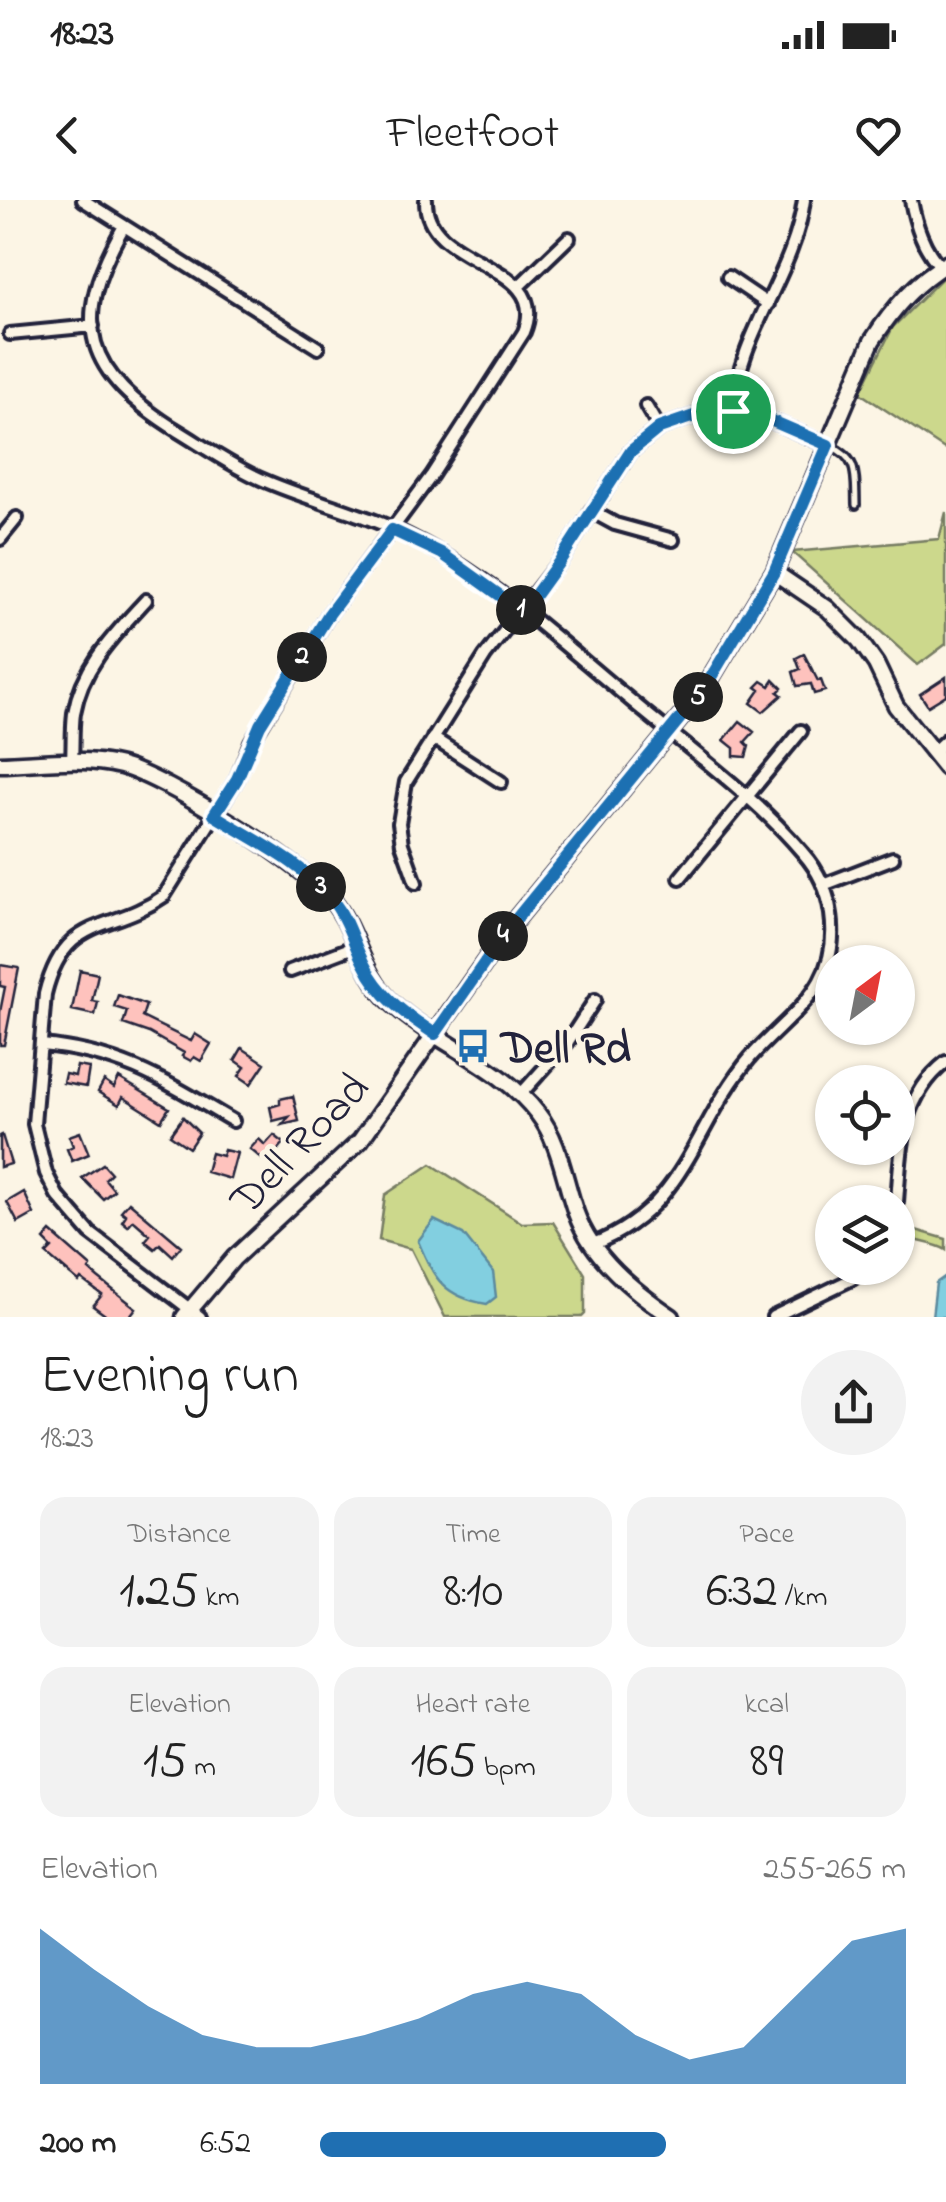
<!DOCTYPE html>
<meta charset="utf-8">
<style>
body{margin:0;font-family:"Indie Flower",sans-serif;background:#f2f2f2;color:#222;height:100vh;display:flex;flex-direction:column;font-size:38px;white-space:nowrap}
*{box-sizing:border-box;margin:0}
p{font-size:32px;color:#767676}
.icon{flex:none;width:55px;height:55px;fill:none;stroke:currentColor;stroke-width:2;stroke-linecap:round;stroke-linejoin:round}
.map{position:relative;height:1117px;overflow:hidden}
.panel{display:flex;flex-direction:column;background:#fff;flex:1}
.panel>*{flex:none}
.needle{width:65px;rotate:32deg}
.tools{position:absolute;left:815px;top:745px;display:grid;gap:20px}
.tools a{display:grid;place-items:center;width:100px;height:100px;border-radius:50%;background:#fff;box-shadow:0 2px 8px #0004;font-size:50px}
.pin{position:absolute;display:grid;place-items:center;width:85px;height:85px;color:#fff;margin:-42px;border:5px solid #fff;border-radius:50%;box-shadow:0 2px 10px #0007}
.km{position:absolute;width:50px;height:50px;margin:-25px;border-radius:50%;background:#222;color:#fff;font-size:28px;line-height:50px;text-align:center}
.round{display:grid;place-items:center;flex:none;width:105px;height:105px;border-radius:52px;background:#f2f2f2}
.overview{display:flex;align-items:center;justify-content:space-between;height:170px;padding:0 40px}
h1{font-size:55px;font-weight:600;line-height:75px}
.metrics{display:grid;grid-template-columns:repeat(3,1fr);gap:15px;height:170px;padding:10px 40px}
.metrics div{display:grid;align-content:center;border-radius:25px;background:#f2f2f2;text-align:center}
.metrics b{font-size:50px;font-weight:600}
.metrics small{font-size:28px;font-weight:400}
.metrics p{font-size:28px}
.chart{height:280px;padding:20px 40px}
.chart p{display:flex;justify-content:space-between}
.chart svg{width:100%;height:180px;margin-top:10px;fill:#1f6fb2;opacity:.7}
ul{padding:0 40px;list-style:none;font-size:32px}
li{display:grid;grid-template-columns:160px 120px 1fr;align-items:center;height:75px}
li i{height:25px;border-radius:12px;background:#1f6fb2}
.status{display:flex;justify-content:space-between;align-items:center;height:70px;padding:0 50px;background:#fff;direction:ltr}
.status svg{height:28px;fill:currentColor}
header{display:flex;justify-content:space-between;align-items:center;height:130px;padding:0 40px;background:#fff;font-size:45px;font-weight:600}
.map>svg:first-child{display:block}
.green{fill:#ccd88c;stroke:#777d64;stroke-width:2.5}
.water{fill:#82cfe0;stroke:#5c8a9e;stroke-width:2.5}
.building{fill:#fec2bd;stroke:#22223b;stroke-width:2.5}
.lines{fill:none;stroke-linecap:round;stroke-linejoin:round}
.lane-casing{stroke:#22223b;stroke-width:12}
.street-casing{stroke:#22223b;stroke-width:18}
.secondary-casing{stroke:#22223b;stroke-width:21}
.lane{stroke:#fcf5e5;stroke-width:5}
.street{stroke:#fcf5e5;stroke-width:10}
.secondary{stroke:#fcf5e5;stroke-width:14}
.route-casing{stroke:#fff;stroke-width:20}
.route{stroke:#1f6fb2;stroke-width:12}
.labels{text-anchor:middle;stroke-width:10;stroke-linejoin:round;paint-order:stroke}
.poi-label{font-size:45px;font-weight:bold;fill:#22223b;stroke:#fcf5e5;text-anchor:start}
.street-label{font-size:45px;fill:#22223b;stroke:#fcf5e5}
</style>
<div class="status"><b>18:23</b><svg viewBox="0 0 49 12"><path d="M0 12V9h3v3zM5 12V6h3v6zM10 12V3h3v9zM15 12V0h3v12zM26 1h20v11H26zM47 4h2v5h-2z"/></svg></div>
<header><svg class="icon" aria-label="back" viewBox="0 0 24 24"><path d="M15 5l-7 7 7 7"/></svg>Fleetfoot<svg class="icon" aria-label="heart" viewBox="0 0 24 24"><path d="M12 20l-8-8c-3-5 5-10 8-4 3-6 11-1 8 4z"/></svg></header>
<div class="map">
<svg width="946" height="1117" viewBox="0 0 946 1117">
<rect width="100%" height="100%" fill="#fcf5e5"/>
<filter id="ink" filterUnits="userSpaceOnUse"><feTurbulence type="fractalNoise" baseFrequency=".01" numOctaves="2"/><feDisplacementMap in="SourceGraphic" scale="20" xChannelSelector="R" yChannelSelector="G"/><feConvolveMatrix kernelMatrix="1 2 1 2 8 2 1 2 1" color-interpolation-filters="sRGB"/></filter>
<g filter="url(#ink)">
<path class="green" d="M946,74V250L860,193L893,127Z
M946,312V444L918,465L792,352L939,339Z
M431,964L522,1023L553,1022L585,1074V1114L582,1117H445L411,1049L379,1040L385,995Z
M899,1025L946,1039V1050C936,1043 912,1041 898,1035Z"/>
<path class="water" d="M434,1020L463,1034L493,1072L496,1097L487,1104C444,1097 434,1079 418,1041Z
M946,1076V1117H932L936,1083Z"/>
<path class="building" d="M804,454L818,481L821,480L825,491L814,494L811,484L797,486L793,472L800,469L796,458Z
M946,477V495L928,506L920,494Z
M774,480L782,488L778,492L782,495L763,512L751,503L760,490L756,487L762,481L770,486Z
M740,521L754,532L745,542L749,546L746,557L734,556V548L724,540Z
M0,765L19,768L4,845H0V812L5,787L0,786Z
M80,770L98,774L92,801L98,802L95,815L72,810Z
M118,795L146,805L142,817L191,841L195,834L211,844L201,861L194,857L191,861L182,856L184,853L149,833L123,824L127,811L114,807Z
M242,848L265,863L251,884L239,876L245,867L235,860Z
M77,866L89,868L86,887L63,883L65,874L75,876Z
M119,878L169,908L161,921L123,897L119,905L98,892L104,881L114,888Z
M293,896L299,921L282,925L289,917L273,921L270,907L280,904V899Z
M183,917L199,933L189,948L170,935Z
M80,932L89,954L72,961L67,949L73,946L69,936Z
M2,935L11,964L0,967V936Z
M274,935L284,943L267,963L250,949L259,939L265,945Z
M224,950L237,953L230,979L206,972L211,953L222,956Z
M103,964L111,973L105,979L114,990L103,999L82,978Z
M24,992L34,1014L18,1023L7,1002Z
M129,1002L181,1046L173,1056L160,1044L155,1049L145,1041L150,1035L133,1020L128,1026L122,1021L126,1015L121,1011Z
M51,1032L91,1067L89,1070L98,1078L136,1108L129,1117H108L93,1106L102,1095L81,1079L79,1082L46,1054L52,1048L44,1040Z"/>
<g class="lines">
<g class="lane-casing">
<path id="lane" d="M830,246C859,258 855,276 856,305"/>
</g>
<g class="street-casing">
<path id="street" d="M83,0L318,148
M911,0C915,22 924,52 941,66
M124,26C68,123 85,173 178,231C206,248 233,267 263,280C311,301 364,313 411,337C494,378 563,445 634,503C691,551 755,596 803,653C818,670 828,692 831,714C841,788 790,812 750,858C694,924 686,1009 593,1044
M728,77L768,104
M518,87L569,38
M10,134L93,126
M646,206L659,228
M733,211C738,133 794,76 804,0
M591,311L615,324L673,340
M0,339L17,318
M433,538L501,582
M932,553L946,540
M72,561C73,545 72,529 74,513C82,466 115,434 146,400
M680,678L801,531
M416,683L402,644L399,623L406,582L485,456L559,362L631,251L659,228L694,216L733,211L770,220L827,245
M823,685L893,658
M290,771L356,746
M41,845C121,852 165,881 233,921
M520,895L567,843L595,800
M897,1002C901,950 901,897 946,862
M200,1117L90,1033L57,995L46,973L34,924L45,794C65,713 110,734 164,696L237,579L251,542L329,414L432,275L524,132C553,61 424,67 426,0
M773,1117L852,1079L867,1068"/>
</g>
<g class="secondary-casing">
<path id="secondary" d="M774,372L827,408L859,440L876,464L896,506L946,568
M0,564C40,563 82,556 121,566C166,578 303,663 332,700C358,732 361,775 393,804C437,844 501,865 538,914C560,942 564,979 576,1013C592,1058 634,1091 672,1117
M184,1117L234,1058L360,941L508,729L704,489L774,372L872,141C891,111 915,82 946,64"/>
</g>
<use href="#lane" class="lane"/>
<use href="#street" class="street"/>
<use href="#secondary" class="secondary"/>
</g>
</g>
<g class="lines" filter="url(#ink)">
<g class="route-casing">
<path id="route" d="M733,211L770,220L828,245L774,372L704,489L508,729L435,834C406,815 379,796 364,764C353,743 348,720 333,701C304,663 254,640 214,615L237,579L260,525L329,414L392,330L441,353L523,412L559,362L631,251L659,228L694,216Z"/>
</g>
<use href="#route" class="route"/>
</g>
<defs>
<g id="bus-bare" transform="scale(2.7)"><path d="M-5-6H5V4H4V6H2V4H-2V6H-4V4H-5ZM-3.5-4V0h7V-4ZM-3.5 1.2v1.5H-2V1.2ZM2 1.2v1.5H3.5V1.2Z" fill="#1f6fb2" stroke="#fcf5e5" stroke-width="2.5" paint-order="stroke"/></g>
</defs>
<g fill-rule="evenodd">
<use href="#bus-bare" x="473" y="846"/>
</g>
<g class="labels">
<g class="poi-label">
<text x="501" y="862">Dell Rd</text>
</g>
<g class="street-label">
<text transform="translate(298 942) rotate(-46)" y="16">Dell Road</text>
</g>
</g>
</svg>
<div class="tools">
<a><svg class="needle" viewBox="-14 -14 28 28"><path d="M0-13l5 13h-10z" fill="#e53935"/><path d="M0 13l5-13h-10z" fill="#767676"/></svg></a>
<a><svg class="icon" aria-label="locate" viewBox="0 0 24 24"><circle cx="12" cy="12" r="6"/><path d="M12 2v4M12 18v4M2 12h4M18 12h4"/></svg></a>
<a><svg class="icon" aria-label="layers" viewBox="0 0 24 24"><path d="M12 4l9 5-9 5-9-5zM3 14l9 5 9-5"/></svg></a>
</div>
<div class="pin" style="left:733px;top:211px;background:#1e9e55"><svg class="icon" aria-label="arrive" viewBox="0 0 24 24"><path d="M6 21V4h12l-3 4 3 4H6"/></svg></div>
<b class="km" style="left:521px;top:410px">1</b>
<b class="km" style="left:302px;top:457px">2</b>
<b class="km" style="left:321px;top:687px">3</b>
<b class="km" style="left:503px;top:736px">4</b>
<b class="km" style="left:698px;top:497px">5</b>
</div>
<section class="panel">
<div class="overview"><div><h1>Evening run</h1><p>18:23</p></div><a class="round"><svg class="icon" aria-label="share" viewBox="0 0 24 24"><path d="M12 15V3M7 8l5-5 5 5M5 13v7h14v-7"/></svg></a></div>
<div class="metrics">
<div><p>Distance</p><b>1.25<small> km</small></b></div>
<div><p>Time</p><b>8:10</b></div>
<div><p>Pace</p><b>6:32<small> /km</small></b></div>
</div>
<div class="metrics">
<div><p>Elevation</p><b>15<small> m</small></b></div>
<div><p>Heart rate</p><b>165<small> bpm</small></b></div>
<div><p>kcal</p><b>89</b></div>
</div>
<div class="chart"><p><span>Elevation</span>255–265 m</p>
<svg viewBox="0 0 160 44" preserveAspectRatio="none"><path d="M0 44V6L10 16L20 25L30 32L40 35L50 35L60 32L70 28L80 22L90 19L100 22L110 32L120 38L130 35L140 22L150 9L160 6V44z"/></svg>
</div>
<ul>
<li><b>200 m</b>6:52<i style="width:59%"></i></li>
</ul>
</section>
